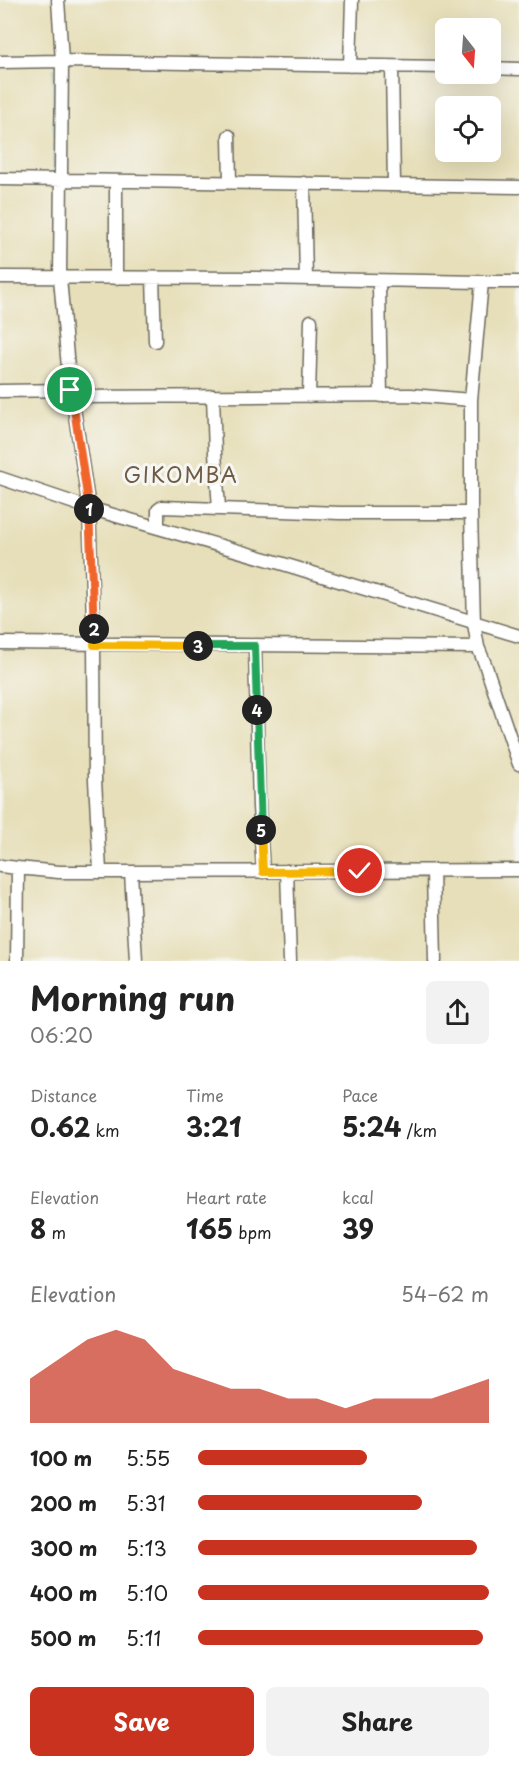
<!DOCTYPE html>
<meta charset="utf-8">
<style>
body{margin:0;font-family:"Playpen Sans",sans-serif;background:#f2f2f2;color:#222;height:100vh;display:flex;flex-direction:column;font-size:22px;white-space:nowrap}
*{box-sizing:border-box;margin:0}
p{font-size:20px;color:#767676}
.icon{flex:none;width:33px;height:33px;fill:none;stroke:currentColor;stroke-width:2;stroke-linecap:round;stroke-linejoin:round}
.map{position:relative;height:961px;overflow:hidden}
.drawer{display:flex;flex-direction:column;background:#fff;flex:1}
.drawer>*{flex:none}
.needle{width:39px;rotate:163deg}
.controls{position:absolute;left:435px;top:18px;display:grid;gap:12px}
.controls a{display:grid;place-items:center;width:66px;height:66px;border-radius:9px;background:#fff;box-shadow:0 6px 24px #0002;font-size:30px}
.pin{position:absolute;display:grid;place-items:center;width:51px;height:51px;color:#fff;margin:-26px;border:3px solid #fff;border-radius:50%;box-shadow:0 2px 6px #0007}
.km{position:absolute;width:30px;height:30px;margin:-15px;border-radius:50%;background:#222;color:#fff;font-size:16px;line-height:30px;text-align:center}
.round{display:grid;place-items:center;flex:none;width:63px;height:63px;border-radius:9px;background:#f2f2f2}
.head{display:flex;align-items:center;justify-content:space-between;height:102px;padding:0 30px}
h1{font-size:33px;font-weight:700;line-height:45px}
.figures{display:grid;grid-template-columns:repeat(3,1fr);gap:9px;height:102px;padding:6px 30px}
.figures div{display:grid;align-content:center}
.figures b{font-size:26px;font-weight:700}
.figures small{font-size:16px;font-weight:400}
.figures p{font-size:16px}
.chart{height:168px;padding:12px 30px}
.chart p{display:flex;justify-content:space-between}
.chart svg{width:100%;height:108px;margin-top:6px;fill:#c8321e;opacity:.7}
.cta{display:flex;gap:12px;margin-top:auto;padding:12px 30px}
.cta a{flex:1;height:69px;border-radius:9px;background:#c8321e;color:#fff;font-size:24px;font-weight:700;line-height:69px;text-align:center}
.cta a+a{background:#f2f2f2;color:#222}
ul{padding:0 30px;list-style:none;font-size:20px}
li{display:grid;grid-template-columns:96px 72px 1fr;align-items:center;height:45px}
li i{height:15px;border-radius:8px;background:#c8321e}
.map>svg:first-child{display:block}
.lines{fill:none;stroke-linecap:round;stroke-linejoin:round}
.stream{stroke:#45b5bc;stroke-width:2}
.minor-casing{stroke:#6d6a5d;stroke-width:15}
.minor{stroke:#fff;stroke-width:12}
.split-1-casing{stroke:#fff;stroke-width:12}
.split-2-casing{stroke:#fff;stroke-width:12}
.split-3-casing{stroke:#fff;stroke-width:12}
.split-4-casing{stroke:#fff;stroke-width:12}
.split-5-casing{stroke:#fff;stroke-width:12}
.split-6-casing{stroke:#fff;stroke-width:12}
.split-1{stroke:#f0652b;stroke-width:8}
.split-2{stroke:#f0652b;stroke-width:8}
.split-3{stroke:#f5b400;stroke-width:8}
.split-4{stroke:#22a559;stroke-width:8}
.split-5{stroke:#22a559;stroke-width:8}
.split-6{stroke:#f5b400;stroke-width:8}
.labels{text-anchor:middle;stroke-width:6;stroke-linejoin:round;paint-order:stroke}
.quarter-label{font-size:21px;letter-spacing:1.5px;fill:#705c44;stroke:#f6f6f2}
</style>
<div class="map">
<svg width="519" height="961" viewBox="0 0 519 961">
<rect width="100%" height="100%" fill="#f6f6f2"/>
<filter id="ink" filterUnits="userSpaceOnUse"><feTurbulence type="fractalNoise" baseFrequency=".0167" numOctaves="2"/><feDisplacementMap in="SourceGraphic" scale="12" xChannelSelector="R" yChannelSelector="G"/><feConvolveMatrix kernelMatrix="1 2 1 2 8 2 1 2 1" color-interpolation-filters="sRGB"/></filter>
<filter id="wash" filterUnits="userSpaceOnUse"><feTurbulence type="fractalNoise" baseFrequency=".008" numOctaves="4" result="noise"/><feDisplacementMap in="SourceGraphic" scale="24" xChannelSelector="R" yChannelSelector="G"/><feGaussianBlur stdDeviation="1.35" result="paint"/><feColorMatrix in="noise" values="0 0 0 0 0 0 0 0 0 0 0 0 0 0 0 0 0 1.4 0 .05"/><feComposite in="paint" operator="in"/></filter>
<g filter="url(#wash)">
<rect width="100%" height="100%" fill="#e7dfb9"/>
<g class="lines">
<path class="stream" d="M54,173V69"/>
</g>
</g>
<g filter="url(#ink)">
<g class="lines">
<g class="minor-casing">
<path id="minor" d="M58,0L62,61L60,278L70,390L73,402L89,508L94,645L95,780L100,871
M0,62L62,61L446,67
M350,66L352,0
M392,67L394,184
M490,68L519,69
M229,136L230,182
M0,179L519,187
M304,183L306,279
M0,277L255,278L482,282
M116,278V181
M153,278L155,341
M519,282H482L471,400V513L474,624L478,647L485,664L519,764
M379,287L381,396
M0,391L70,390
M213,396L215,453L219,508
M309,396L311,321
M73,397L411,395L471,400
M0,478L89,508L280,563L519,636
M158,528V510L162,507L340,513H471
M0,643L478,647
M255,647L259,806L263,872
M0,866L18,868
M287,871L290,961
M433,871L435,961
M131,872L136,961
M17,961L18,868L59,872H131L519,870"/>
</g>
<use href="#minor" class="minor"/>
</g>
</g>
<g class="lines" filter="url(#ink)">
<g class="split-1-casing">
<path id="split-1" d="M70,390L73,402L89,509"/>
</g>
<g class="split-2-casing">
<path id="split-2" d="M89,509L94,629"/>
</g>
<g class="split-3-casing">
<path id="split-3" d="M94,629V645L198,646"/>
</g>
<g class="split-4-casing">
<path id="split-4" d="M198,646H255L257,710"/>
</g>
<g class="split-5-casing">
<path id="split-5" d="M257,710L261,830"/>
</g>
<g class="split-6-casing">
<path id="split-6" d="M261,830L263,872L360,871"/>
</g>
<use href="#split-1" class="split-1"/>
<use href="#split-2" class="split-2"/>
<use href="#split-3" class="split-3"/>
<use href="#split-4" class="split-4"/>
<use href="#split-5" class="split-5"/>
<use href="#split-6" class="split-6"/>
</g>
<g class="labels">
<g class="quarter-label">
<text x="181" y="483">GIKOMBA</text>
</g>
</g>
</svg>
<div class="controls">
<a><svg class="needle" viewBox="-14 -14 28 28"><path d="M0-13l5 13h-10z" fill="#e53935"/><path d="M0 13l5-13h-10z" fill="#767676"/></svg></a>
<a><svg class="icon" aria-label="locate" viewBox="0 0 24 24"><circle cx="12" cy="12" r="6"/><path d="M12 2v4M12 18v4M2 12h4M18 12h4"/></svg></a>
</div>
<div class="pin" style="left:70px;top:390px;background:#1e9e55"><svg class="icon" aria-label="arrive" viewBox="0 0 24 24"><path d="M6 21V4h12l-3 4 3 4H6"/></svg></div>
<div class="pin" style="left:360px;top:871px;background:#d93025"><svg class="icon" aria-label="check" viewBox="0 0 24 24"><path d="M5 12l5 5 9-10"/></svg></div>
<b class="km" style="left:89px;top:509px">1</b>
<b class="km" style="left:94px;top:629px">2</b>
<b class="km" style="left:198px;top:646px">3</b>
<b class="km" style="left:257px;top:710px">4</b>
<b class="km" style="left:261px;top:830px">5</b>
</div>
<section class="drawer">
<div class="head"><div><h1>Morning run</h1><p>06:20</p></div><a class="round"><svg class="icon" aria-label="share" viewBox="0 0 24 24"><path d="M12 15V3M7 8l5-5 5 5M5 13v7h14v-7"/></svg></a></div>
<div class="figures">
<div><p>Distance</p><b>0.62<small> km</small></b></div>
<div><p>Time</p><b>3:21</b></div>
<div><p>Pace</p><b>5:24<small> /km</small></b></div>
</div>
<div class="figures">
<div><p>Elevation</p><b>8<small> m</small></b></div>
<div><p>Heart rate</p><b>165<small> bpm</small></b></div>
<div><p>kcal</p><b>39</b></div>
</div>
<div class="chart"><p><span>Elevation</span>54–62 m</p>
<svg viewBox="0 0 160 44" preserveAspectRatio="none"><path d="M0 44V26L10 18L20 10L30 6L40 10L50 22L60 26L70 30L80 30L90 34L100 34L110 38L120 34L130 34L140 34L150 30L160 26V44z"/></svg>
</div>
<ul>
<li><b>100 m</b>5:55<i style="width:58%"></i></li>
<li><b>200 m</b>5:31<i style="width:77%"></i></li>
<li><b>300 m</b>5:13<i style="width:96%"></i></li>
<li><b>400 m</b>5:10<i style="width:100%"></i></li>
<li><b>500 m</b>5:11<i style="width:98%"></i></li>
</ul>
<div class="cta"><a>Save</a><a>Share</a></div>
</section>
